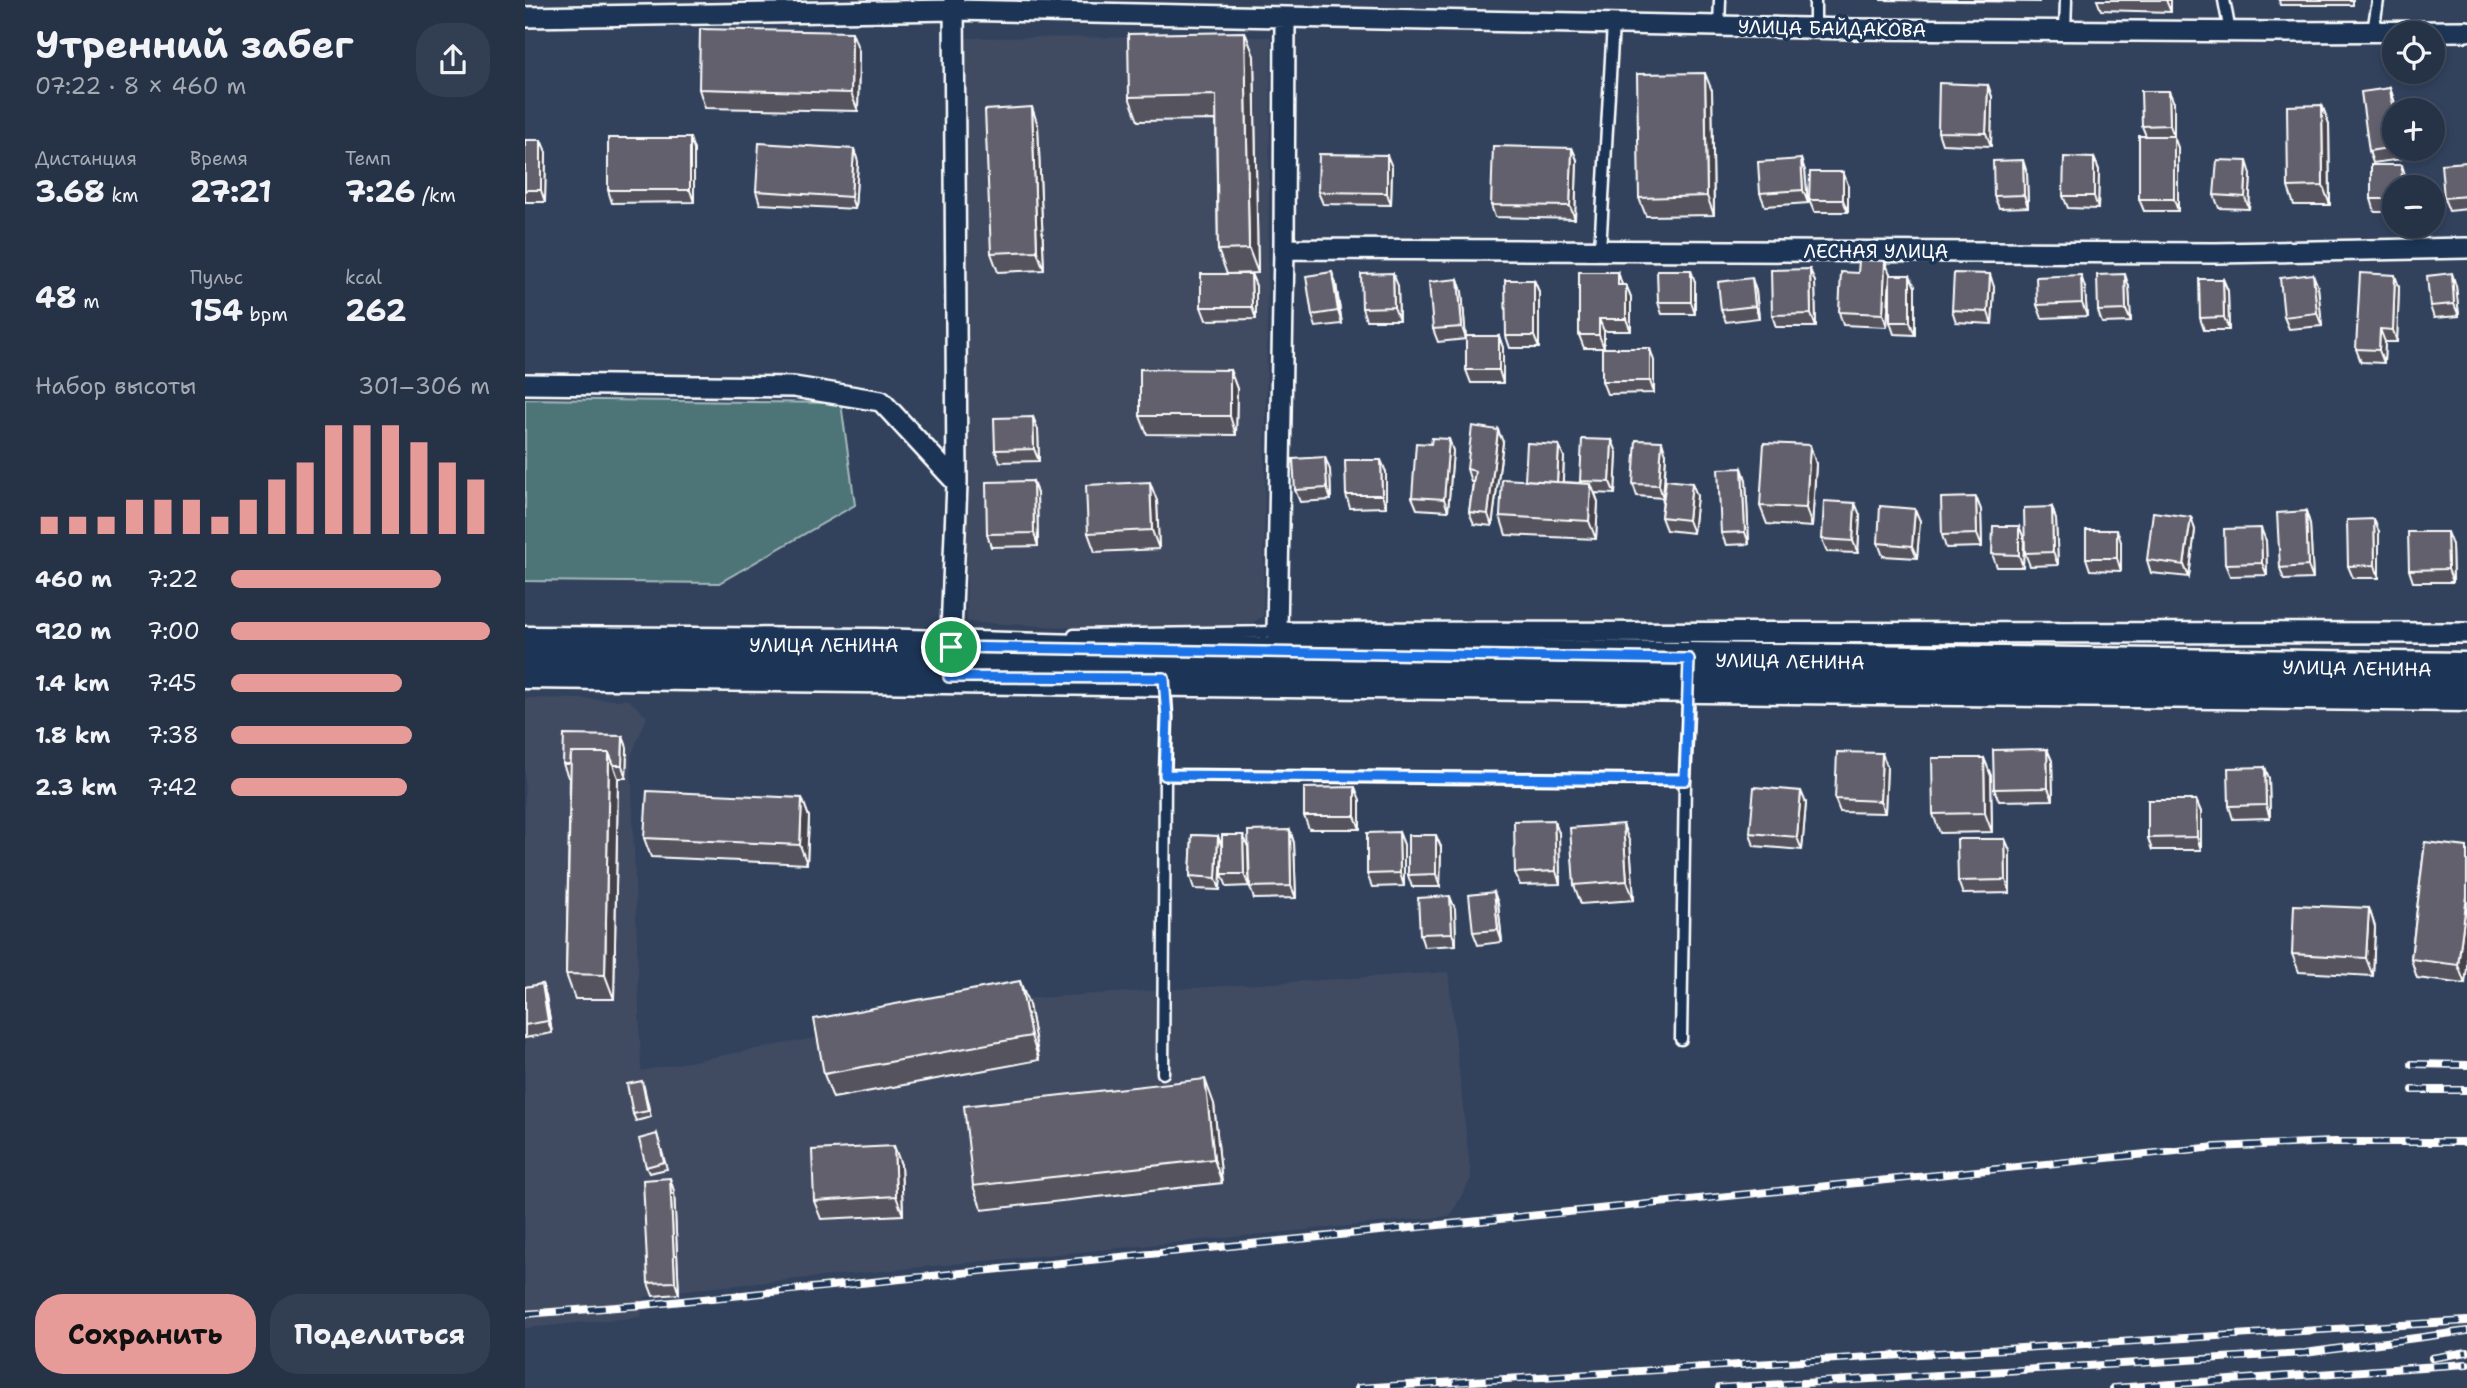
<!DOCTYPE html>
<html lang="ru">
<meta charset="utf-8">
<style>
body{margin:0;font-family:"Shantell Sans",sans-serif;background:#323e51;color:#f1f3f6;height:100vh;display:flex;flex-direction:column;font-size:26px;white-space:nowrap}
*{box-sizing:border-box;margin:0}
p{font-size:23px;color:#a4aab3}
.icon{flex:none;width:38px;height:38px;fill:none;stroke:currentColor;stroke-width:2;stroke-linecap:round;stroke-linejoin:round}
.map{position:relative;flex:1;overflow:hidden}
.sheet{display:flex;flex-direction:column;background:#263246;width:525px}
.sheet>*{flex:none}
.fabs{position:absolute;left:1857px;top:21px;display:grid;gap:14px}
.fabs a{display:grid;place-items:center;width:63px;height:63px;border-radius:50%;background:#263246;box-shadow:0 4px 10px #0003,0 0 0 2px #424d5f;font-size:35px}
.pin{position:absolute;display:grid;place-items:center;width:60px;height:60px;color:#fff;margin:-30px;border:4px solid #fff;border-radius:50%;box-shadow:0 2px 7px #0007}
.round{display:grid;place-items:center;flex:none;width:74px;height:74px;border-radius:28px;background:#323e51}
.overview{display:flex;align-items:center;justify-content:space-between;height:119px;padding:0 35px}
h1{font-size:38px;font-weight:700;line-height:52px}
.metrics{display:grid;grid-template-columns:repeat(3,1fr);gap:10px;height:119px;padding:7px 35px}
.metrics div{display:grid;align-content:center}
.metrics b{font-size:30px;font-weight:700}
.metrics small{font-size:19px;font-weight:400}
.metrics p{font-size:19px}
.chart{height:196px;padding:14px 35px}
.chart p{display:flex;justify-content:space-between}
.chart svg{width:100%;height:126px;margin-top:7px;stroke:#e69b98;stroke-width:6}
.cta{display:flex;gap:14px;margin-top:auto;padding:14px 35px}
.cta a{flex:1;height:80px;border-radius:28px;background:#e69b98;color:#111;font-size:28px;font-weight:700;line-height:80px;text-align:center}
.cta a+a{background:#323e51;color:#f1f3f6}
ul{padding:0 35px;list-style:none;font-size:23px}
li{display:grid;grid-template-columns:112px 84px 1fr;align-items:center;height:52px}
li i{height:18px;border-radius:9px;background:#e69b98}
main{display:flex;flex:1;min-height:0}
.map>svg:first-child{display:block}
.built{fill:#404b62}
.green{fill:#4d7478;stroke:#a6babc;stroke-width:2}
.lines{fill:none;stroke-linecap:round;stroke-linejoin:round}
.lane-casing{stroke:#fff;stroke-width:15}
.street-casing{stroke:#fff;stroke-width:24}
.primary-casing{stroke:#fff;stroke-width:37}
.lane{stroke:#1d3557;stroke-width:10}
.street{stroke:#1d3557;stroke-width:19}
.primary{stroke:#1d3557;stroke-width:32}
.rail-casing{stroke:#fff;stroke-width:8}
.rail{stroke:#1d3557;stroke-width:5;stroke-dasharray:16;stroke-linecap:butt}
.wall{fill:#54535d;stroke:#fff;stroke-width:2}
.shaded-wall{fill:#45434c;stroke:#fff;stroke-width:2}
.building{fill:#62606c;stroke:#fff;stroke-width:2}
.route-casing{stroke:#fff;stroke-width:14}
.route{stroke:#1a73e8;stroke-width:9}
.labels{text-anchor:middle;stroke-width:7;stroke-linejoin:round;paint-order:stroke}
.street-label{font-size:19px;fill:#fff;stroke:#1d3557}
</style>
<main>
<section class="sheet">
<div class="overview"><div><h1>Утренний забег</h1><p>07:22 · 8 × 460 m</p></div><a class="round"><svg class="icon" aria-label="share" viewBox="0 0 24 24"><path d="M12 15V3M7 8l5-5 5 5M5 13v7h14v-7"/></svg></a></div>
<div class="metrics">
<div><p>Дистанция</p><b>3.68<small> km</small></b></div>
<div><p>Время</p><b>27:21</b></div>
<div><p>Темп</p><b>7:26<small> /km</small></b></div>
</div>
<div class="metrics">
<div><b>48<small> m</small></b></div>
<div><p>Пульс</p><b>154<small> bpm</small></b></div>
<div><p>kcal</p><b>262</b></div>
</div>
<div class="chart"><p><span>Набор высоты</span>301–306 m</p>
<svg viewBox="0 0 160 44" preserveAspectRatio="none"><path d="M5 44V38M15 44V38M25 44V38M35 44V32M45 44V32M55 44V32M65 44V38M75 44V32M85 44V25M95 44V19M105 44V6M115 44V6M125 44V6M135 44V12M145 44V19M155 44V25"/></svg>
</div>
<ul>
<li><b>460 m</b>7:22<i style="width:81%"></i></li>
<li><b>920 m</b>7:00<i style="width:100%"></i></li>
<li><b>1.4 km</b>7:45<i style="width:66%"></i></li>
<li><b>1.8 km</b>7:38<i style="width:70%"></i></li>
<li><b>2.3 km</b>7:42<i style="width:68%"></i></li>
</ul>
<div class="cta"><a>Сохранить</a><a>Поделиться</a></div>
</section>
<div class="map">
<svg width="1942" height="1388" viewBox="0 0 1942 1388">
<rect width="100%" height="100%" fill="#32425d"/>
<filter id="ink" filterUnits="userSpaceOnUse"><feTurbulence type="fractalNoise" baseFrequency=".0143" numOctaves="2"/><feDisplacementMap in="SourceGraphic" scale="14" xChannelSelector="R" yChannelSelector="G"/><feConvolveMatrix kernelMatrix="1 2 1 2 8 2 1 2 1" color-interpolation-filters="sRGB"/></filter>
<g filter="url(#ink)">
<path class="built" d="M746,37L738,617L701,635L442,622L439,38Z
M0,698L104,700L122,717L106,756L116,1071L495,999L923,972L946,1179L925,1216L160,1290L120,1297L116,1317L0,1328Z"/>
<path class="green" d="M0,399L316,403L330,505L194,583L0,581Z"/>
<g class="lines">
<g class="lane-casing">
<path id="lane" d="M1699,0L1705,32
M1194,26L1195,0
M1290,28V0
M1540,31L1541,0
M1848,31L1853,0
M1075,250L1088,24
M549,635L752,632
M640,775L1160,780
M1156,1039L1160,780L1164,691
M638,1073L640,775L642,717L640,684"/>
</g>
<g class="street-casing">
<path id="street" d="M0,17L429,10L1329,29L1756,32L1942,31
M760,17L759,249L752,632L1942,633
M759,249L1691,253L1942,248
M0,384L269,387L356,401L432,483
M425,658L432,483L429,0"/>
</g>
<g class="primary-casing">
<path id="primary" d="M0,643L350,645L555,651L1942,669
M0,672L1942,695"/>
</g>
<use href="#lane" class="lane"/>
<use href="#street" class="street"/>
<use href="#primary" class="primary"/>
<g class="rail-casing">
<path id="rail" d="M1887,1064L1942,1065
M1888,1090H1942
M0,1314L118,1305L1691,1147L1809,1142H1942
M1907,1358L1942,1352
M833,1388L1942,1321
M1194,1388L1780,1353L1942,1331
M1588,1388L1942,1364"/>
</g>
<use href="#rail" class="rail"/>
</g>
<path class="wall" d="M1355,0H1514V2Z
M1572,0H1646V12L1576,10Z
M1754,0H1828V5H1755Z
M334,51L333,111L180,108L174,89Z
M729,56L733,273L702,274L693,250L691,120L613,121L604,97Z
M1463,85L1467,97L1466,146L1417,144L1413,132Z
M1865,88L1869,100L1871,110H1869V149H1876L1877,159L1848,163L1844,151Z
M1187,91L1189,215L1121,216L1114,198Z
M1649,103V137L1653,148V211H1619L1614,199L1621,136L1617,126Z
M1797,105L1804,124L1805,205H1769L1763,187Z
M513,126L519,270L473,272L466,253Z
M0,140L21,152L20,202H0Z
M1047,148L1052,160L1050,219L970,217L966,205Z
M329,149L333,162L330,209L235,204L231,191Z
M169,150V202L87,203L83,190Z
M1569,158L1574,170L1573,209L1543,208L1538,196Z
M1276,159L1280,171L1283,203L1240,206L1235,193Z
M1942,162V209L1924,211L1919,198Z
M867,167L866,205L798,204L793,192Z
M1318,172L1323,185V212H1289L1284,200Z
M1502,173L1503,207L1474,208L1469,196Z
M1726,174L1724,209L1694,208L1689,195Z
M1881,178L1869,187V212H1850L1846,199Z
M1093,272L1097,285H1101L1106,297V331H1079V348H1059L1054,335Z
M726,274L731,286V319L681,320L676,307Z
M1365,274L1362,327L1318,325L1314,312Z
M933,279L937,292L941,339L913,342L908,329Z
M1698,279L1703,291L1704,330H1679L1675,318Z
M1009,280L1014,292V348H985L981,336Z
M1170,282V314H1137L1133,302Z
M1290,282L1291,327H1251L1247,315Z
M811,284L817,324L791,327L787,315Z
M873,286L874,320H841L837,308Z
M1931,286L1934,316L1909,318L1905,306Z
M1390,287V335L1369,334L1365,322Z
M1469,287L1467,324L1431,322L1427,310Z
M1604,287L1606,322L1577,323L1573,311Z
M1793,287L1797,326L1764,329L1759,317Z
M1874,287L1872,342H1860L1859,363L1836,362L1831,349Z
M1560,288L1562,316L1517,318L1512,305Z
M1231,291L1234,318L1201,322L1196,310Z
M974,336L978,348V383H946L941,370Z
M1129,361V393L1082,394L1077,381Z
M705,370L712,389L711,435L622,434L615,416Z
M508,417L513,430L514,461L475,462L470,450Z
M924,439L928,451L923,511L892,509L887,497L906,444Z
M1087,440L1092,453L1090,494L1070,493L1073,502L1071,539L981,535L975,516L1000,480L1034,445L1039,457L1038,482L1056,483L1055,481Z
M978,442L967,526L949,524L944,512L948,482H946L942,469Z
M1141,454L1139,496L1167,483L1172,496L1168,533L1141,530L1136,517L1138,498L1112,496L1108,484Z
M1291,464L1287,527L1242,524L1235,506Z
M1217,468L1221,480L1224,544L1201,545L1196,533Z
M805,470L806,500L775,502L770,490Z
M861,472V507L825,508L821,495Z
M508,481L512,494L513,546L466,547L462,534Z
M1451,497L1456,510L1457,547L1421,548L1417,535Z
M632,501L634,549L570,552L563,533Z
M1527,507L1531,520L1533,565L1505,566L1500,553Z
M1781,511L1785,524L1788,579L1759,580L1755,568Z
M1335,515L1333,553L1302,552L1297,539Z
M1666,517L1670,530L1664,577L1626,573L1622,560Z
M1395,521L1392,558L1358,556L1353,543Z
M1494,526L1499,539L1498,567H1472L1467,554Z
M1854,532V578H1828L1823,566Z
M1741,541L1742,575L1705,576L1700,564Z
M1596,542V571L1565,570L1561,558Z
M1927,545L1928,582H1888L1884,570Z
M98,736L102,748L101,778H93L89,999H50L41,974L45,777H43L38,764Z
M1522,749L1527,761L1528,800L1474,801L1469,789Z
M1459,758L1466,776L1467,832L1415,833L1408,814Z
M1362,766L1360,813L1315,812L1310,799Z
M1740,767L1744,779L1745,818L1708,819L1704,806Z
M277,798L284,817L282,864L126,857L119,838Z
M835,800V829H784L779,816Z
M1671,800L1676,812V850H1627L1623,838Z
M1281,803L1277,850L1229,846L1225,833Z
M765,830L769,843L771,898L729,899L725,887Z
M874,832L879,845V886L847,887L842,874Z
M1034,833L1035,884L995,885L990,873Z
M667,835L693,836L697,847V835H718L723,847L724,886L702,887L697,874V853L695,890L669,889L665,876Z
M1480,839L1485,851V893L1438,894L1433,881Z
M1900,842L1940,984L1892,978L1886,959Z
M1105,843L1109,900L1056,904L1049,885Z
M916,847L915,887H887L883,875Z
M969,892L973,904L977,942L953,945L948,932Z
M1844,908L1850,927L1848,976L1774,972L1767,954Z
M930,909L931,945L899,947L895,934Z
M17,984L21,996L27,1033L0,1038V987Z
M504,1005L514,1060L308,1098L299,1074Z
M119,1087L126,1117L111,1121L108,1114Z
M689,1104L697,1183L457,1210L448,1186Z
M132,1134L142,1169L124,1173L121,1167Z
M369,1146L376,1165L378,1215L296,1219L289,1201Z
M149,1191L154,1294L128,1296L123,1283Z"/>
<path class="shaded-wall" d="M1641,0H1646V12Z
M327,32L334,51L333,111L326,93Z
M720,32L729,56L733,273L724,249Z
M1180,73L1187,91L1189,215L1182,196Z
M1463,85L1467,97L1466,146L1461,133Z
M1865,88L1869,100L1871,110H1869V120Z
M1644,91L1649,103V137L1653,148V211L1649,199V137L1645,125Z
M1797,105L1804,124L1805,205L1798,186Z
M507,107L513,126L519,270L512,251Z
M165,138L169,150V202L165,190Z
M16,140L21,152L20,202L16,190Z
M1047,148L1052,160L1050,219L1045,206Z
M329,149L333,162L330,209L326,197Z
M862,155L867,167L866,205L862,193Z
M1569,158L1574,170L1573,209L1569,196Z
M1276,159L1280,171L1283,203L1278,190Z
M1498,160L1502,173L1503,207L1499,195Z
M1722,161L1726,174L1724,209L1720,197Z
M1877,165L1881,178V187H1876Z
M1318,172L1323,185V212L1318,200Z
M1360,261L1365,274L1362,327L1358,314Z
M1285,269L1290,282L1291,327L1286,314Z
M1166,270L1170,282V314L1166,302Z
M807,272L811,284L817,324L813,311Z
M1093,272L1097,285H1093Z
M868,273L873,286L874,320L869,307Z
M1927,273L1931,286L1934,316L1929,304Z
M726,274L731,286V319L727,307Z
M1465,274L1469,287L1467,324L1463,312Z
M1600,274L1604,287L1606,322L1601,310Z
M1788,274L1793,287L1797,326L1792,313Z
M1385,275L1390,287V335L1385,322Z
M1556,275L1560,288L1562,316L1557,303Z
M1870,275L1874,287L1872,342L1868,330Z
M1227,278L1231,291L1234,318L1230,306Z
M933,279L937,292L941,339L937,327Z
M1698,279L1703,291L1704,330L1699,317Z
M1009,280L1014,292V348L1009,336Z
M1101,285L1106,297V331L1101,319Z
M1074,319L1079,331V348L1074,335Z
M1855,329L1860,342L1859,363L1854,350Z
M974,336L978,348V383L974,370Z
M1125,348L1129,361V393L1125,381Z
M705,370L712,389L711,435L705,416Z
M508,417L513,430L514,461L509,449Z
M973,430L978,442L967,526L963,514Z
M924,439L928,451L923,511L919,499Z
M1087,440L1092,453L1090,494L1085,482Z
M1137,441L1141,454L1138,498L1134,485Z
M1034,445L1039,457L1037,496L1032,484Z
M1285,445L1291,464L1287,527L1281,508Z
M800,457L805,470L806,500L802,488Z
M856,460L861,472V507L857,495Z
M1217,468L1221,480L1224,544L1220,532Z
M508,481L512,494L513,546L509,533Z
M625,482L632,501L634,549L627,530Z
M1167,483L1172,496L1168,533L1163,520Z
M1066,484L1073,502L1071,539L1064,521Z
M1451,497L1456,510L1457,547L1452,534Z
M1330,503L1335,515L1333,553L1328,541Z
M1527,507L1531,520L1533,565L1528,552Z
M1390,509L1395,521L1392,558L1387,546Z
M1781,511L1785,524L1788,579L1783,566Z
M1666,517L1670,530L1664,577L1659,565Z
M1849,519L1854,532V578L1850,565Z
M1494,526L1499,539L1498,567L1494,555Z
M1736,528L1741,541L1742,575L1737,563Z
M1592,530L1596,542V571L1592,558Z
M1922,532L1927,545L1928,582L1923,569Z
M98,736L102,748L101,778L97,765Z
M1522,749L1527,761L1528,800L1523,788Z
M84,753L93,778L89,999L80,975Z
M1357,753L1362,766L1360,813L1355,801Z
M1459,758L1466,776L1467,832L1460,813Z
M1740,767L1744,779L1745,818L1741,805Z
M830,787L835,800V829L830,816Z
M1276,791L1281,803L1277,850L1272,837Z
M277,798L284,817L282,864L275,845Z
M1671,800L1676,812V850L1672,837Z
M1029,820L1034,833L1035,884L1031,871Z
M1098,824L1105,843L1109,900L1102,881Z
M765,830L769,843L771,898L766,886Z
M874,832L879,845V886L875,873Z
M718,835L723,847L724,886L719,874Z
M911,835L916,847L915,887L911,874Z
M693,836L697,848L695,890L691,878Z
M1480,839L1485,851V893L1481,880Z
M969,892L973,904L977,942L973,930Z
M925,896L930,909L931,945L927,933Z
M1942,896V968L1940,984L1933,965Z
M1844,908L1850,927L1848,976L1841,958Z
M495,981L504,1005L514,1060L506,1036Z
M17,984L21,996L27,1033L23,1021Z
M680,1079L689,1104L697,1183L689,1159Z
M369,1146L376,1165L378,1215L371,1196Z
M145,1178L149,1191L154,1294L150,1282Z"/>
<path class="building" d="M175,29L327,32L326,93L174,89Z
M720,32L724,249L693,250L691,95L604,97L603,34Z
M1180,73L1182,196L1114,198L1112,74Z
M1414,83L1463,85L1461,133L1413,132Z
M1865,88L1869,120V147L1844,151L1836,92Z
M1616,91H1644L1645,125L1617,126Z
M1797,105L1798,186L1763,187L1762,106Z
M507,107L512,251L466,253L460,110Z
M1614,136H1649V199H1614Z
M83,138H165V190H83Z
M0,140H16V190H0Z
M234,143L329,149L326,197L231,191Z
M968,146L1047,148L1045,206L966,205Z
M794,154L862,155V193L793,192Z
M1539,157L1569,158V196H1538Z
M1276,159L1278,190L1235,193L1233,162Z
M1498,160L1499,195L1469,196L1468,161Z
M1692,160L1722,161L1720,197L1689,195Z
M1942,162V196L1919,198L1916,164Z
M1846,165H1877L1876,187H1869V199H1846Z
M1285,172H1318V200H1284Z
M1334,260L1360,261L1358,314L1314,312L1316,272L1333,273Z
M1285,269L1286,314L1247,315L1246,270Z
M1132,270H1166V302H1133Z
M807,272L813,311L787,315L781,276Z
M1054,272H1093V285H1101V319H1074V335H1054Z
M868,273L869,307L837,308L836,274Z
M1429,273L1465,274L1463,312L1427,310Z
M1835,273L1870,275L1868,330L1855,329L1854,350L1831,349Z
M1927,273L1929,304L1905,306L1902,276Z
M676,274H726L727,307H676Z
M1600,274L1601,310L1573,311L1572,275Z
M1788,274L1792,313L1759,317L1755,278Z
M1365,275H1385V322H1365Z
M1556,275L1557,303L1512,305L1511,277Z
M1227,278L1230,306L1196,310L1193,282Z
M933,279L937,327L908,329L904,282Z
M1674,279H1698L1699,317L1675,318Z
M980,280H1009V336H981Z
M941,336H974V370H941Z
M1077,348H1125V381H1077Z
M615,369L705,370V416H615Z
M508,417L509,449L470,450L469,418Z
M947,426L973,430L963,514L944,512L950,471L942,469Z
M907,438L924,439L919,499L887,497L891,443L906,444Z
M1057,439L1087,440L1085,482L1055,481Z
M1111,440L1137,441L1134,485L1108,484Z
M1002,443L1034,445L1032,482L1000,480Z
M1239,443L1285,445L1281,508L1235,506Z
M800,457L802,488L770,490L768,459Z
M820,460H856L857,495H821Z
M1217,468L1220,532L1196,533L1193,469Z
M977,479L1066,484L1064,521L975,516Z
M1141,480L1167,483L1163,520L1136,517Z
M508,481L509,533L462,534L461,482Z
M625,482L627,530L563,533L561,485Z
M1451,497L1452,534L1417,535L1416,498Z
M1299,501L1330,503L1328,541L1297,539Z
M1355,506L1390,509L1387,546L1353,543Z
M1527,507L1528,552L1500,553L1499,508Z
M1781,511L1783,566L1755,568L1752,513Z
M1628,512L1666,517L1659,565L1622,560Z
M1849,519L1850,565L1823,566L1822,520Z
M1468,526H1494V555L1467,554Z
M1736,528L1737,563L1700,564L1699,529Z
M1561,530H1592V558H1561Z
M1883,532H1922L1923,569L1884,570Z
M39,735L98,736L97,765H89L84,753H46L45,764H38Z
M1522,749L1523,788L1469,789L1468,750Z
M1312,752L1357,753L1355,801L1310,799Z
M46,753H84L80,975L41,974Z
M1407,758H1459L1460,813L1408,814Z
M1740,767L1741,805L1704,806L1703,768Z
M830,787V816H779V788Z
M1229,787L1276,791L1272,837L1225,833Z
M122,791L277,798L275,845L119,838Z
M1623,800H1671L1672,837L1623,838Z
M1029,820L1031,871L990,873L989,821Z
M1098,824L1102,881L1049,885L1045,828Z
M765,830L766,886L725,887L723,831Z
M874,832L875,873L842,874V833Z
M667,835L693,836L691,878L665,876Z
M697,835H718L719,874H697Z
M883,835H911V874L883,875Z
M1432,839H1480L1481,880L1433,881Z
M1900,842L1942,847V896L1933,965L1886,959Z
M969,892L973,930L948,932L944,895Z
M925,896L927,933L895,934L893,898Z
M1769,905L1844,908L1841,958L1767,954Z
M495,981L506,1036L299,1074L289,1019Z
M17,984L23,1021L0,1025V987Z
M680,1079L689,1159L448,1186L439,1106Z
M117,1081L123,1111L108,1114L102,1084Z
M132,1134L139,1162L121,1167L114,1139Z
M369,1146L371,1196L289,1201L287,1150Z
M145,1178L150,1282L123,1283L118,1180Z"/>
</g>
<g class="lines" filter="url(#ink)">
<g class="route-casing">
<path id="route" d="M426,647L1164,659L1160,780L640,775L642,717L639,678L424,677Z"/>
</g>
<use href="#route" class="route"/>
</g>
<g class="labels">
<g class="street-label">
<text transform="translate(1307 28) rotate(1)" y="7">УЛИЦА БАЙДАКОВА</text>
<text x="1351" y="258">ЛЕСНАЯ УЛИЦА</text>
<text x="299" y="652">УЛИЦА ЛЕНИНА</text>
<text transform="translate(1265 661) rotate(1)" y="7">УЛИЦА ЛЕНИНА</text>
<text transform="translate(1832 668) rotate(1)" y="7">УЛИЦА ЛЕНИНА</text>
</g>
</g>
</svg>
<div class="fabs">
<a><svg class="icon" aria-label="locate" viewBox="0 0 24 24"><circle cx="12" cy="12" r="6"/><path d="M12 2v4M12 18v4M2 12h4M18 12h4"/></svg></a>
<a>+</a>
<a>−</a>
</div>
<div class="pin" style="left:426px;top:647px;background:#1e9e55"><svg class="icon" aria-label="arrive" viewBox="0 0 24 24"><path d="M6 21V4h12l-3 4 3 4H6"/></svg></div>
</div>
</main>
